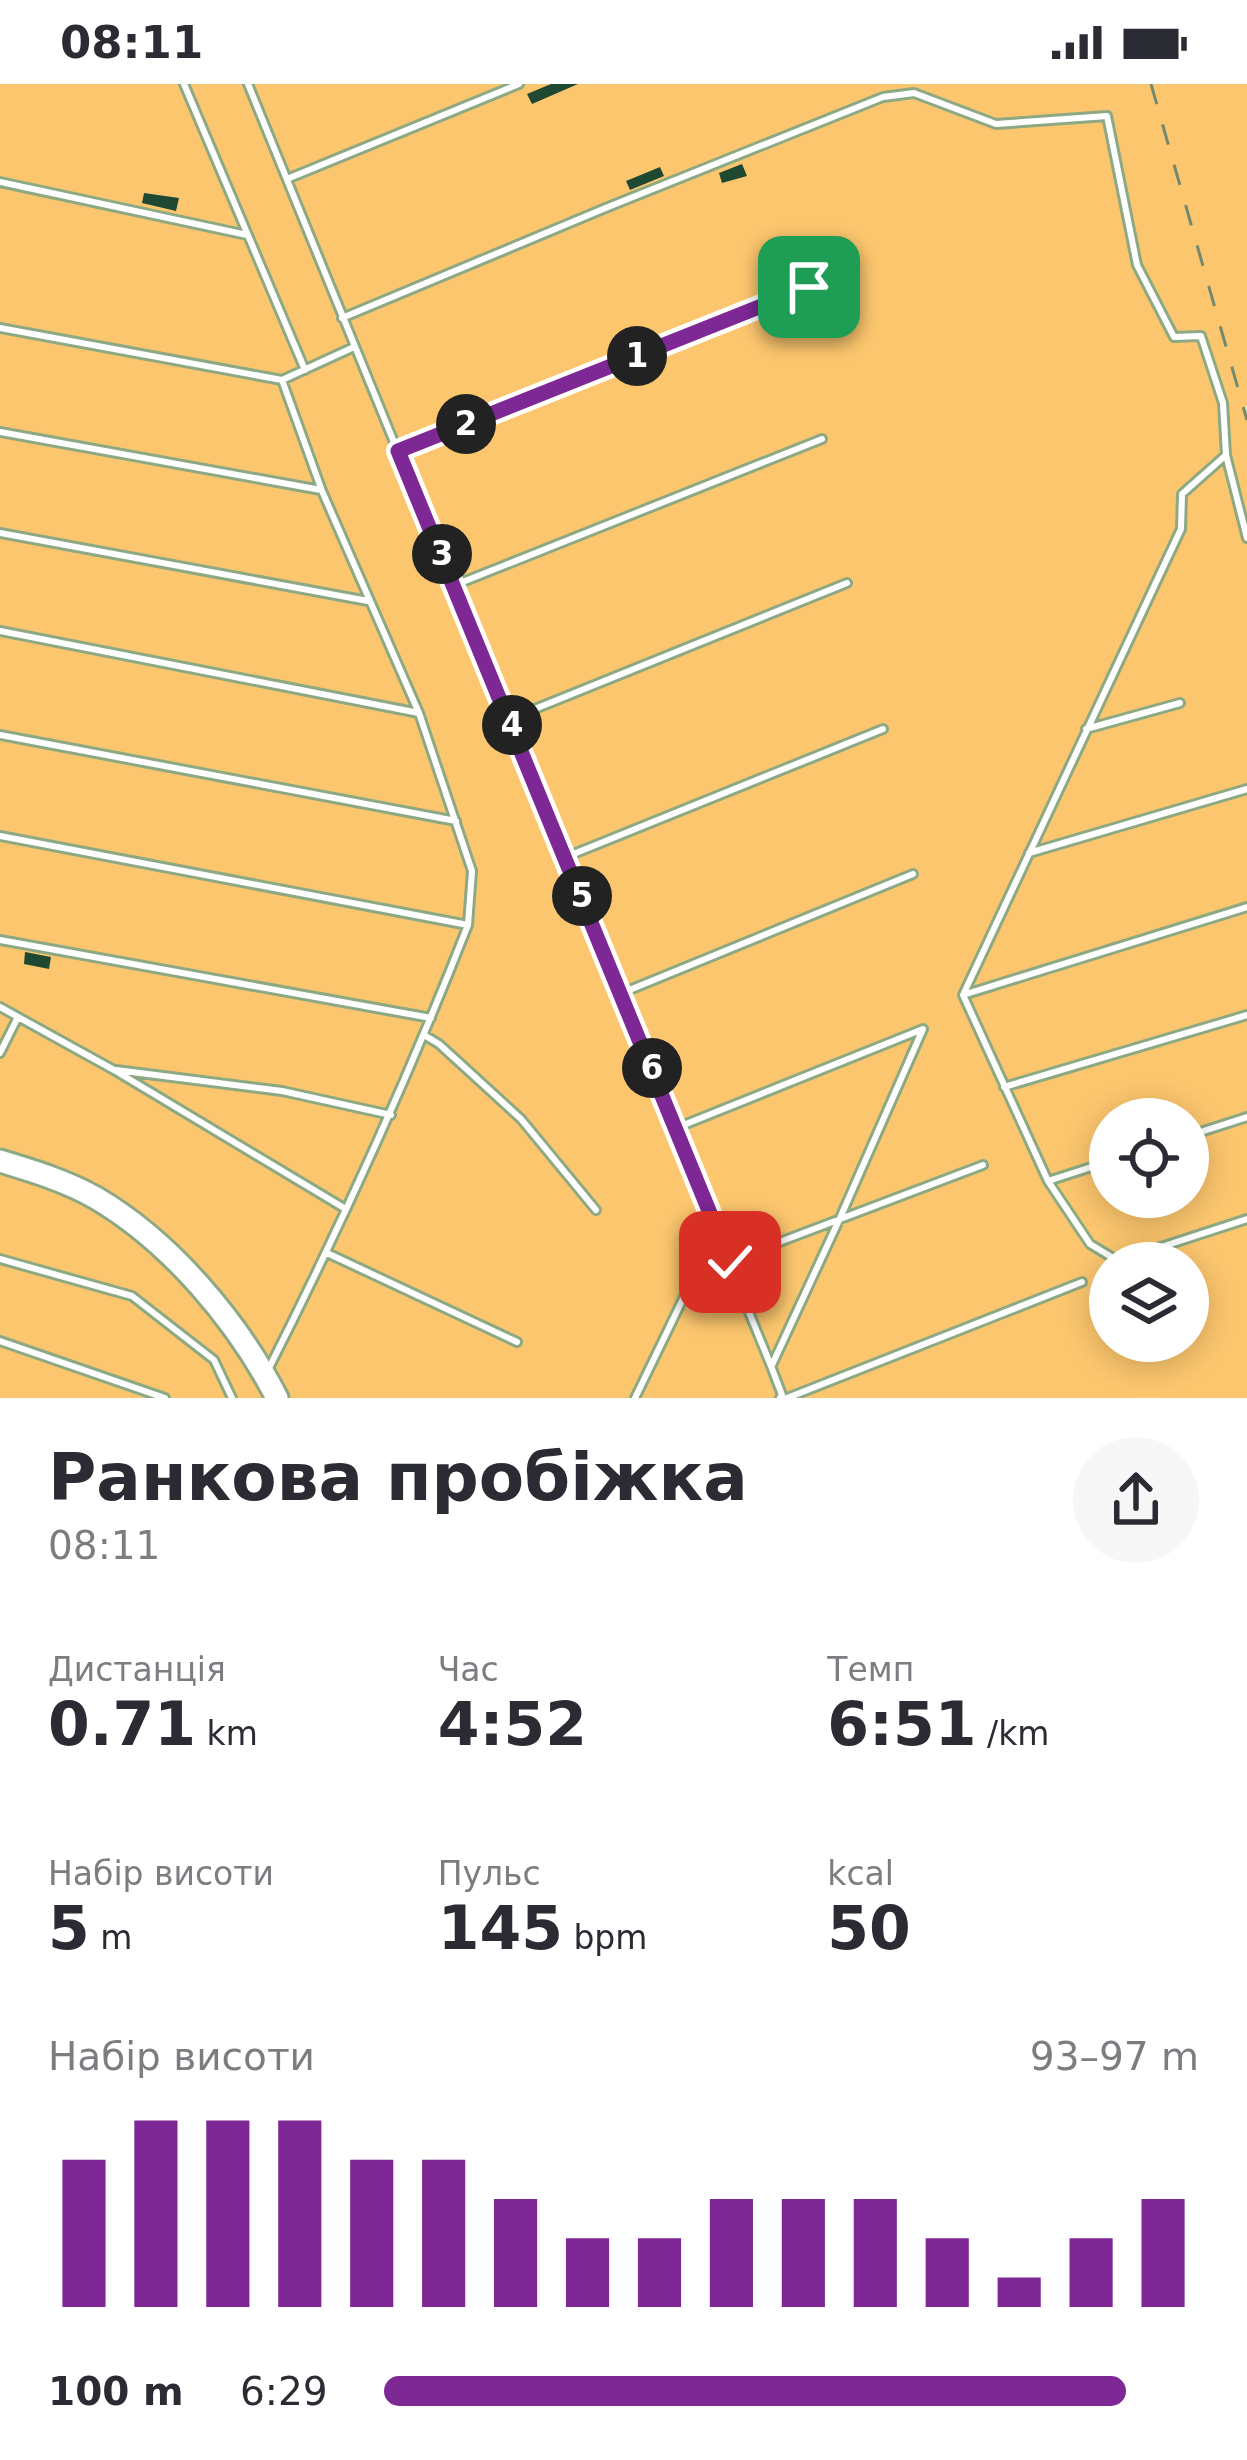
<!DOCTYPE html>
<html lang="uk">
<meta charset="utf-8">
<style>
body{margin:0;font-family:"DejaVu Sans",sans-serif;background:#f7f7f7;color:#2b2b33;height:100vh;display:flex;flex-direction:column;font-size:45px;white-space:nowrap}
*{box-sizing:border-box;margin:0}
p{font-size:39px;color:#7c7c81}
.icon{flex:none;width:66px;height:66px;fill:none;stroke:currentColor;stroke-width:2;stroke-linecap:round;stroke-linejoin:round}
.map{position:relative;height:1314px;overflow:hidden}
.panel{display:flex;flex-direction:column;background:#fff;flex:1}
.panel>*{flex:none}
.tools{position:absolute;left:1089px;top:1014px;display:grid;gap:24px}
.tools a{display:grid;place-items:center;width:120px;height:120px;border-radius:50%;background:#fff;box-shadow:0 6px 30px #0003;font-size:60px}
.pin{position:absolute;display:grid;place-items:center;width:102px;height:102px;color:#fff;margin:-51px;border-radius:24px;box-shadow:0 6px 18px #0006}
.km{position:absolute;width:60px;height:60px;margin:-30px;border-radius:50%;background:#222;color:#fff;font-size:33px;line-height:60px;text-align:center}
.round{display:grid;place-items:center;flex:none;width:126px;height:126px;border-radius:63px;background:#f7f7f7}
.overview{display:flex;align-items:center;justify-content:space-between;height:204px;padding:0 48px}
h1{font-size:66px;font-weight:700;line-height:90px}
.figures{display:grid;grid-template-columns:repeat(3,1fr);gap:18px;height:204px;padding:12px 48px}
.figures div{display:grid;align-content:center}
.figures b{font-size:60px;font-weight:700}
.figures small{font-size:33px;font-weight:400}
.figures p{font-size:33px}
.chart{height:336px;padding:24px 48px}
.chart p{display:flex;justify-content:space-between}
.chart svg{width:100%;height:216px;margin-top:12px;stroke:#7e2896;stroke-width:6}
ul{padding:0 48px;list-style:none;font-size:39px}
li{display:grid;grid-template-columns:192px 144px 1fr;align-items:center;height:90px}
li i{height:30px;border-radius:15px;background:#7e2896}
.status{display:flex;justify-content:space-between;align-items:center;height:84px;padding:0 60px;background:#fff;direction:ltr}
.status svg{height:33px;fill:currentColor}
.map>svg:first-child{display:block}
.green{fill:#fcc66e;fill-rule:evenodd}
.building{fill:#1e4832}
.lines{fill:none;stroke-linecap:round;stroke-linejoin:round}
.service-casing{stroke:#8da984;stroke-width:12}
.primary-casing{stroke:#8da984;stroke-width:27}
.service{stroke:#fff;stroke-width:6}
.primary{stroke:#fff;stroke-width:21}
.rail{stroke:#74886e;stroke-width:3;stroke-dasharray:21 21;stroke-linecap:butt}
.route-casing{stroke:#fff;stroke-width:24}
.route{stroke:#7e2896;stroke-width:15}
</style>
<div class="status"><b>08:11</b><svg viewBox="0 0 49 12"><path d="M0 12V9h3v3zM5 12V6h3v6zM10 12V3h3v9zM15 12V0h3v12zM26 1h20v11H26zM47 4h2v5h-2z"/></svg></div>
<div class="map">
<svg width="1247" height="1314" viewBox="0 0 1247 1314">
<rect width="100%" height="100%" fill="#cfedc6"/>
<path class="green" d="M0,0H1247V322L1244,324L1247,336V1314H0ZM1110,1035H1188V1113H1110ZM1110,1179H1188V1257H1110Z"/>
<path class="building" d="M551,0H578L532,20L527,10Z
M742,80L747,92L722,99L719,89Z
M660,83L664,92L630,106L626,97Z
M144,109L179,114L176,127L142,119Z
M25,868L51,873L49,885L24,880Z"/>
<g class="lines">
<g class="service-casing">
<path id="service" d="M184,0L305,286
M248,0C421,428 600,854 771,1282L782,1311L780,1314
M287,95L519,0
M0,98L247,151
M342,234L608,123L883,13L914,9L996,40L1107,32L1137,181L1174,253L1201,252L1223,319L1226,371L1247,454
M0,244L282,296L354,263
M0,348L321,406
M398,367L809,203
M1226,371L1182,410L1181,445L963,911L1048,1097L1090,1160L1118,1177L1247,1135
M0,449L368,517
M455,501L822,355
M0,547L419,629
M510,635L847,499
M1086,645L1180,619
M0,651L456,737
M0,752L468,841
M1029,769L1247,705
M566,773L883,645
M0,856L431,934
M622,909L913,790
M963,911L1247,823
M0,923L114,986L344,1124
M424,951L439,960L521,1035L596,1126
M0,969L18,933
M116,986L282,1007L391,1031
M1004,1003L1247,931
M676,1044L923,945
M1188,1052L1247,1033
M1048,1097L1110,1077
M327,1169L517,1258
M0,1175L132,1212L214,1276L232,1314
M0,1257L165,1314
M772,1281L840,1134L923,945
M267,1288C341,1142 408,994 468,841L472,787L419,629L322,407L282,296
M635,1314L695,1190L983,1081
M787,1314L1082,1198"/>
</g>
<g class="primary-casing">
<path id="primary" d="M0,1077C33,1087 66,1097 96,1114C171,1158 238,1238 277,1314"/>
</g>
<use href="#service" class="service"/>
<use href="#primary" class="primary"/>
<path class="rail" d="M1151,0L1247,336"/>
</g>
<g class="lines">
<g class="route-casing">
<path id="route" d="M730,1178L398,367L809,203"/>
</g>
<use href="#route" class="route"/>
</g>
</svg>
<div class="tools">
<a><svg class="icon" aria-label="locate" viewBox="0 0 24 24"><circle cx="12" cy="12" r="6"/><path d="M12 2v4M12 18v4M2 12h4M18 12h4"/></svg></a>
<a><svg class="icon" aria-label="layers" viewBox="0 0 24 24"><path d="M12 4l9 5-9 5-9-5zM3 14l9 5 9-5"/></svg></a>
</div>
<div class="pin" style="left:809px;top:203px;background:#1e9e55"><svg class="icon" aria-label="arrive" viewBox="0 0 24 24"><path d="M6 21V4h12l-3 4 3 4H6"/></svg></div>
<div class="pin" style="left:730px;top:1178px;background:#d93025"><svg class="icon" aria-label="check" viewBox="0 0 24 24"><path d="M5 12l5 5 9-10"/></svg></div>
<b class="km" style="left:637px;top:272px">1</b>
<b class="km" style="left:466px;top:340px">2</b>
<b class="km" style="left:442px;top:470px">3</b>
<b class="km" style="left:512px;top:641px">4</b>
<b class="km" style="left:582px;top:812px">5</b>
<b class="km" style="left:652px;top:984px">6</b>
</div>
<section class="panel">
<div class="overview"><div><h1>Ранкова пробіжка</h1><p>08:11</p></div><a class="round"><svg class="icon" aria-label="share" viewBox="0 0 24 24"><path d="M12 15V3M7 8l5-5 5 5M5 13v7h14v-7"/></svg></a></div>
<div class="figures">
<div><p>Дистанція</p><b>0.71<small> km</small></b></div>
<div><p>Час</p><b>4:52</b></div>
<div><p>Темп</p><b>6:51<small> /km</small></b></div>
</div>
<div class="figures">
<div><p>Набір висоти</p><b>5<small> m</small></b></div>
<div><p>Пульс</p><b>145<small> bpm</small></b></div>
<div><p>kcal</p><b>50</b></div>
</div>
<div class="chart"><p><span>Набір висоти</span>93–97 m</p>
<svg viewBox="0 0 160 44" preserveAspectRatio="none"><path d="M5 44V14M15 44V6M25 44V6M35 44V6M45 44V14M55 44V14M65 44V22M75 44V30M85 44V30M95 44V22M105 44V22M115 44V22M125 44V30M135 44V38M145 44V30M155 44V22"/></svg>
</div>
<ul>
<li><b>100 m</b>6:29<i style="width:91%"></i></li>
</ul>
</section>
